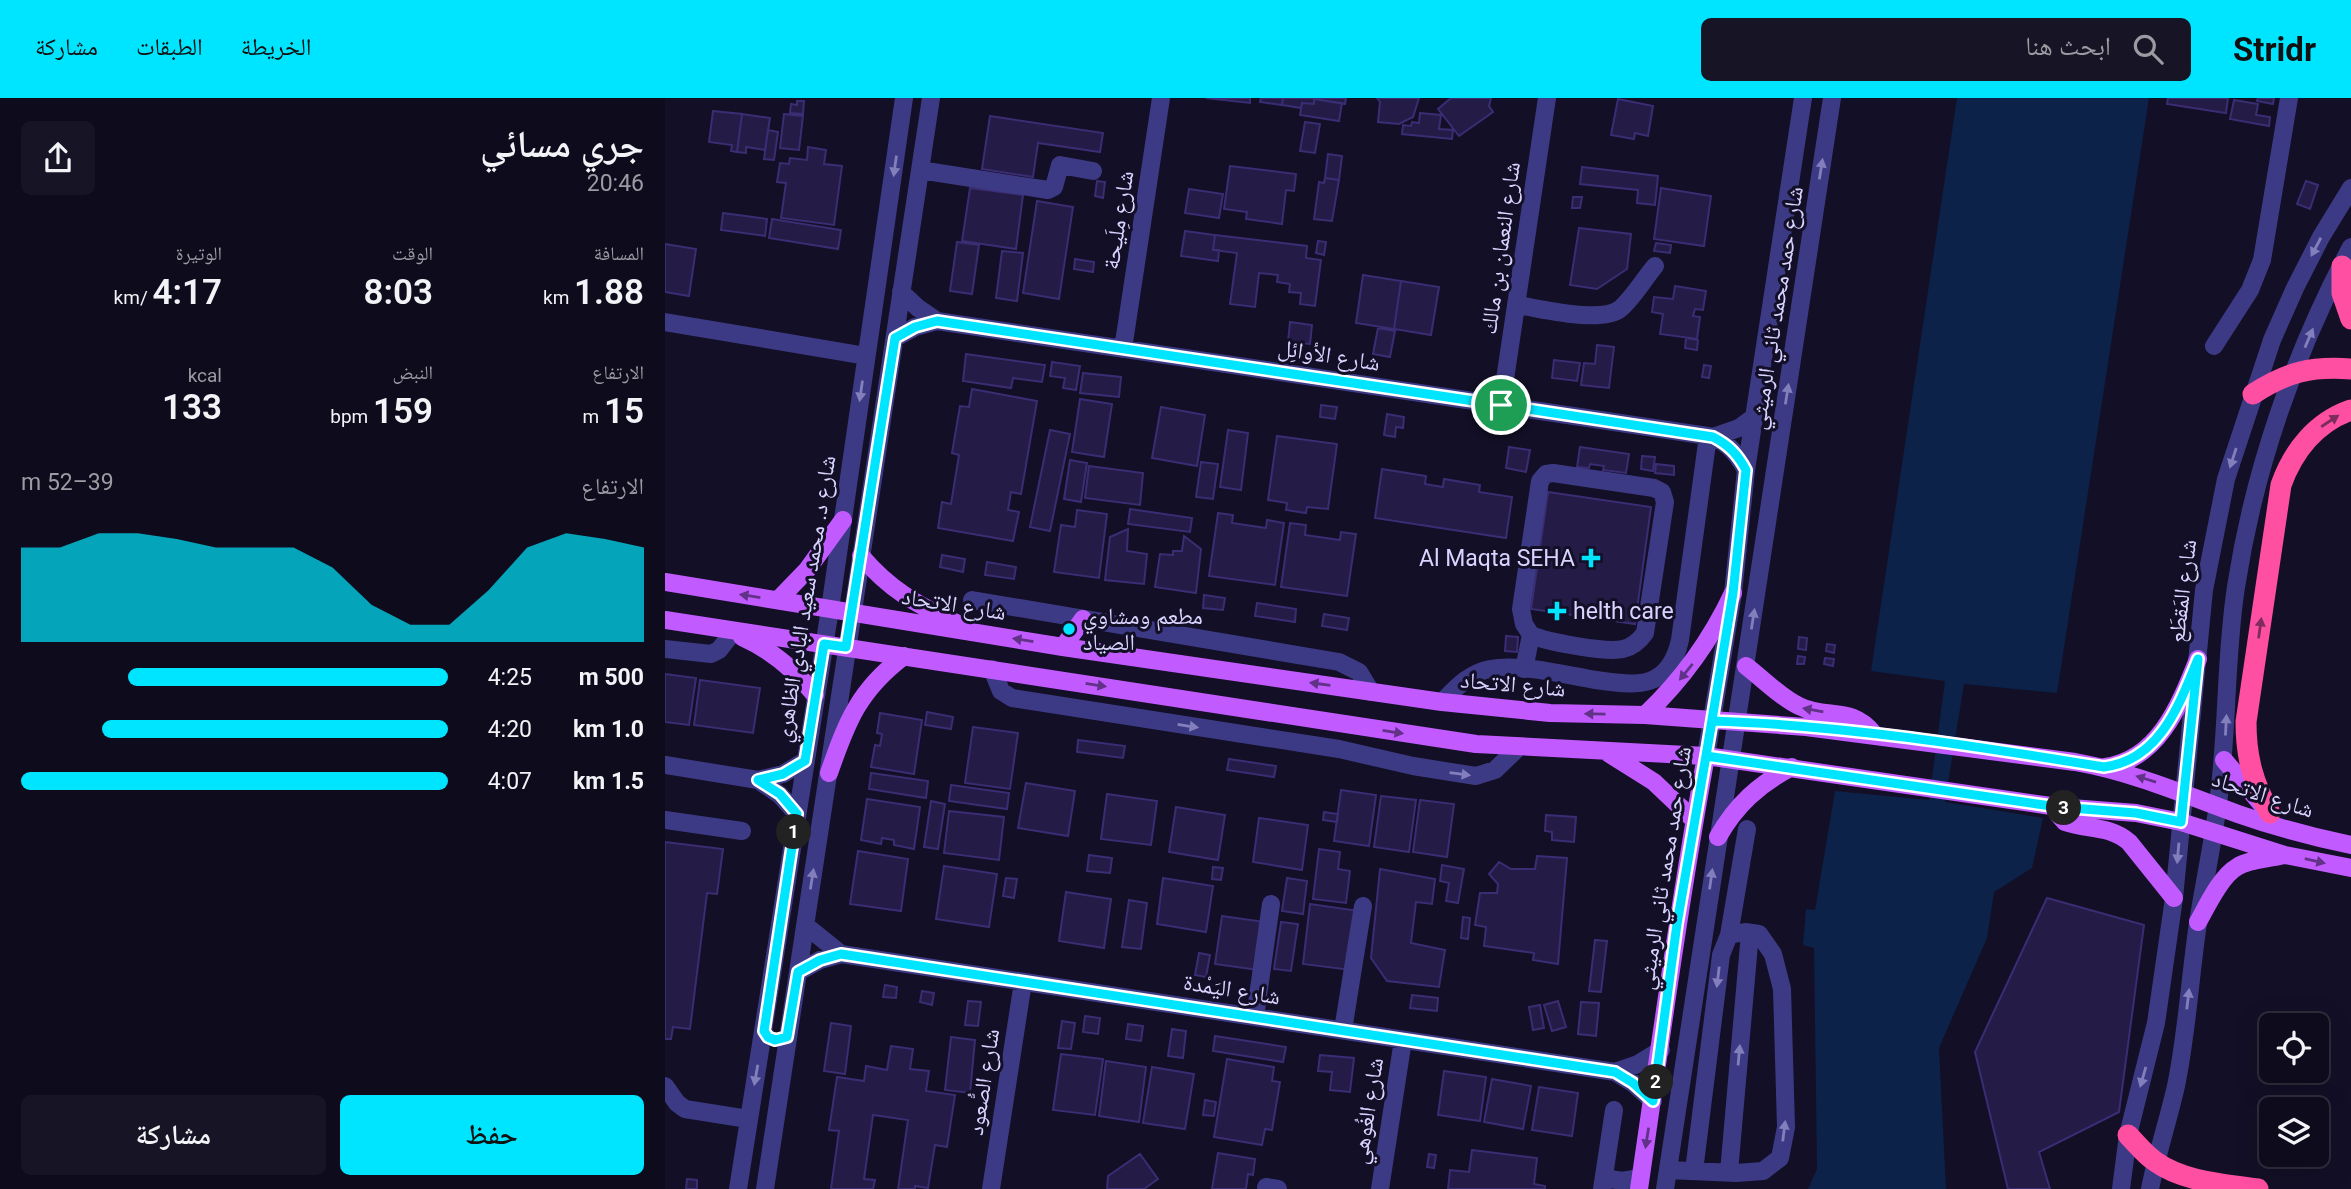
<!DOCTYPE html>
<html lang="ar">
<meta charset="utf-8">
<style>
body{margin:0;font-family:Roboto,"Noto Naskh Arabic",sans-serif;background:#171425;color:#f1f3f6;direction:rtl;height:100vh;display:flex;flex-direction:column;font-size:26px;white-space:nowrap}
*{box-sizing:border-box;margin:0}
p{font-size:23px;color:#9b9ba3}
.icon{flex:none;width:38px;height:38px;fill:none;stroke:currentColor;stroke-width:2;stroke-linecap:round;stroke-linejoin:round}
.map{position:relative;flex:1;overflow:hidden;direction:ltr}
.sheet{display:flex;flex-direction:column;background:#0e0b1c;width:665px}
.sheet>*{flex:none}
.controls{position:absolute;left:1594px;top:915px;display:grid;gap:14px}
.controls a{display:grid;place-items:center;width:70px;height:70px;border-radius:10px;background:#0e0b1c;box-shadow:0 7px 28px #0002,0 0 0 2px #2e2b3b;font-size:35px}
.pin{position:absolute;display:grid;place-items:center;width:60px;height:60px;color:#fff;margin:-30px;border:4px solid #fff;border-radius:50%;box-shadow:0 2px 7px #0007}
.km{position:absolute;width:35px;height:35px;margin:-18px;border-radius:50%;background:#222;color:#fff;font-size:19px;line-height:35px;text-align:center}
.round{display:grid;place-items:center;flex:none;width:74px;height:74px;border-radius:10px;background:#171425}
.headline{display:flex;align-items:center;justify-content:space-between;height:119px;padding:0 21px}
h1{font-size:38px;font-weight:600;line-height:52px}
.metrics{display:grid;grid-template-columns:repeat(3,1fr);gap:10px;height:119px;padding:7px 21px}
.metrics div{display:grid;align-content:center}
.metrics b{font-size:35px;font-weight:600}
.metrics small{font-size:19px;font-weight:400}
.metrics p{font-size:19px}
.chart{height:196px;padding:14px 21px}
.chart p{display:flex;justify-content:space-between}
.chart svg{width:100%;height:126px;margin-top:7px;fill:#00e5ff;opacity:.7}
.primary-button{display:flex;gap:14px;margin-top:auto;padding:14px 21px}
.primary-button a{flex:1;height:80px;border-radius:10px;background:#00e5ff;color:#111;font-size:28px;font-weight:600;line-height:80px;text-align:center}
.primary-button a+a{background:#171425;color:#f1f3f6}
ul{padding:0 21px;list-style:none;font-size:23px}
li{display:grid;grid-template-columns:112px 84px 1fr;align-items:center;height:52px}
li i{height:18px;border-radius:9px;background:#00e5ff}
header{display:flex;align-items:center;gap:42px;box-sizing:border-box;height:98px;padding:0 35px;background:#00e5ff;color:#111}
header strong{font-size:33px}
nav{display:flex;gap:38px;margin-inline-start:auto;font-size:24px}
.search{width:490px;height:63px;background:#171425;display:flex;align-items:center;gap:18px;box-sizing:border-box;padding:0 24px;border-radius:10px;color:#9b9ba3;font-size:26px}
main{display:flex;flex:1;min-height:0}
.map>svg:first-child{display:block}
.water{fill:#0c2248}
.building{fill:#241b47;stroke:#3b2d73;stroke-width:2}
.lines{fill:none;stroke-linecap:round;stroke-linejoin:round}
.minor{stroke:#3d3a85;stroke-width:18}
.major{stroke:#c25bff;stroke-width:18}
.highway{stroke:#ff4fa3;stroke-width:21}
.oneway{fill:#837fbc}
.oneway2{fill:#7d2c5e}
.oneway3{fill:#623188}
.route-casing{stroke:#fff;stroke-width:14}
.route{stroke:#00e5ff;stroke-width:9}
.poi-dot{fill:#00e5ff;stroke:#130f26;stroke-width:2.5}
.labels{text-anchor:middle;stroke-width:6;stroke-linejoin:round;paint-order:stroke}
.street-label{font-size:23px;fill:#d9d4ff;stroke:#130f26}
.poi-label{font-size:23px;fill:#d9d4ff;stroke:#130f26;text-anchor:start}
</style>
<header>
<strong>Stridr</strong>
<div class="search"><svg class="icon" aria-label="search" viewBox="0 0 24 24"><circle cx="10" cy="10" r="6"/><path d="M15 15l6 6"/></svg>ابحث هنا</div>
<nav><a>الخريطة</a><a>الطبقات</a><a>مشاركة</a></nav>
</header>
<main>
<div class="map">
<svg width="1686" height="1091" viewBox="0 0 1686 1091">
<rect width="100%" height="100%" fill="#130f26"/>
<path class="water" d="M1292,0H1484L1392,595L1299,586L1280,704L1378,720L1367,770L1329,794L1322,840L1274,950L1281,1091H1143L1152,1071L1149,850L1138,847L1141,811L1150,812L1170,693L1264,702L1280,583L1206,573Z"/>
<path class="building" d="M541,0H585V5Z
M596,0H618L617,7L595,4Z
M618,0H681L680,6L649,1V6L637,5L636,10L617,7Z
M712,0H754L748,19L734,26L713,24L715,4Z
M786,0H826L824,8L828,14L794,38L773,11Z
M1503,0H1563L1561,15L1502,6Z
M1593,0H1609L1608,6L1592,3Z
M649,1L677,5L674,23L635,17L637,5L649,6Z
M953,1L988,8L983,38L970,35L969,41L946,37Z
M1569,2L1593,6L1591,17L1605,19L1604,28L1565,21Z
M132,3H139L138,16L125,15L126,6L132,7Z
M48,13L77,16L72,54L66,53L67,47L44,44Z
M755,15L776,17L774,31L788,32L787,41L737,36L738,27L746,28L747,24L754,25Z
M77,16L105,20L100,52L81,49V55L72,54Z
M119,16L138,18L134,52L115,50Z
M325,18L438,35L435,54L373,45L368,79L317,71Z
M640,24L655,26L650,55L635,53Z
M103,32L113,34L109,62L99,61Z
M143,49L161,52L159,66L177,68L169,127L116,120L121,85L112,84L115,65L124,66L125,60L142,62Z
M663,56L677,58L674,82L660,80Z
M565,68L631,76L629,93L621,92L617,126L581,121L582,114L559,111Z
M917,69L993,78L990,107L972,105L973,92L915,86Z
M660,80L674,82L667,123L649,121L654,84L659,85Z
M432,83L440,84L438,100L430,98Z
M1641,83L1653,87L1645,111L1632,106Z
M305,90L358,97L351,151L297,143Z
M996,90L1046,98L1039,148L989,141Z
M524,91L558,96L554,120L520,115Z
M908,99H917L915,110H907Z
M372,103L408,109L394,201L358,195Z
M58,115L102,121L100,138L56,132Z
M107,121L176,132L173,151L104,140Z
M914,130L966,136L962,171L932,191L905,187Z
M520,133L550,137L548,152H554L553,163L516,158Z
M550,137L642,148L641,160L656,162L650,208L635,206L636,195L624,194L625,186L612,184L613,177L594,175L590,209L565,206L572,155L548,152Z
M653,143L661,144L659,157L651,155Z
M292,144L314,147L307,196L285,193Z
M991,145L1006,147L1005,155L989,153Z
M0,146L31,151L24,198L0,194Z
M337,153L358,155L352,203L331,200Z
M410,161L429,164L428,174L409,171Z
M698,177L736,183L729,231L691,225Z
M736,183L774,189L766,237L729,231Z
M1010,188L1041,193L1038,212L1030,211L1028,218L1035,219L1032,241L995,236L998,216L987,214L989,199L1008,201Z
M625,224L647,227L645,246L623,244Z
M713,230L730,233L725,259L708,256Z
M1021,240L1033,242L1032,252L1020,250Z
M932,247L949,249L944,290L916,287L919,265L930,266Z
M301,256L380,267L377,284L348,280L346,290L298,283Z
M889,262L915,265L912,283L887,280Z
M387,264L415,268L411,292L398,290L400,280L385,278Z
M1039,267L1046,268L1044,280L1037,279Z
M418,275L456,279L454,299L415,295Z
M307,291L372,303L356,396L346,394L343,412L354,414L348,443L273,430L277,404L286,406L294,357L287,355L295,308L304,309Z
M415,301L447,306L439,359L407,354Z
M656,307L672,309L670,321L655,319Z
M496,309L540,317L532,368L487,360Z
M722,316L739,319L738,330L731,329L730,339L719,337Z
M385,332L405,336L385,433L365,429Z
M563,332L583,335L576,392L555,389Z
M612,338L672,346L663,411L642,409L641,415L621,412L622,405L603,402Z
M844,349L865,352L861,374L841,370Z
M915,349L964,356L961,375L938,372L939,368L925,366L924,370L912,369Z
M977,358L990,359L988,373L976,371Z
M405,362L422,365L416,404L399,401Z
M536,364L553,366L548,401L531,399Z
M991,366L1009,368V377L990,375Z
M424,368L478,375L475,407L420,400Z
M717,371L761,378L760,386L778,389L779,381L815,387L814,394L847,399L841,440L710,420Z
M883,394L986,409L970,526L866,511Z
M465,411L527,420L525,434L463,426Z
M412,412L442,416L434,480L389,474L396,427L410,429Z
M553,415L568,417L567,425L601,430L602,422L619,425L610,487L544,478Z
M625,425L641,427L640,437L675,442L676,434L691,436L682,498L616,489Z
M463,431L462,453L482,456L479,486L440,482L445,439Z
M519,438L536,451L531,495L490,489L495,456L508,457V453H517Z
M277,457L300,461L298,474L275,469Z
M322,464L351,469L349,481L320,477Z
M539,497L560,500L558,512L538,510Z
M592,505L631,511L630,524L590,518Z
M659,516L684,520L682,532L657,528Z
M841,538L853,539L852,554L840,553Z
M1134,539L1142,540L1141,552L1133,551Z
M1162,546L1170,547L1169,555L1161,553Z
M1133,558L1140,559L1139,566H1132Z
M1160,560L1169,561L1168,568L1159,566Z
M0,576L31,580L24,627L0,624Z
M35,582L95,590L88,635L29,627Z
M262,614L288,619L286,631L260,627Z
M215,615L257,622L249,676L206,669L210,647L215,648L217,636L212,635Z
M308,629L353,635L345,691L300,685Z
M413,642L460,648L458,660L412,654Z
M564,661L611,668L609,679L562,672Z
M206,675L263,683L261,700L204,691Z
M361,685L410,693L403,738L353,730Z
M286,687L344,695L342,711L284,703Z
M676,692L711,697L704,748L669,743Z
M442,696L492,703L486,747L436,741Z
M716,698L751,702L744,754L709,749Z
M202,701L255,709L249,751L229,747V742L217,740L216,746L196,742Z
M755,702L789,706L782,759L748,754Z
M266,703L280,706L273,751L259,749Z
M511,709L560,717L553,762L504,754Z
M284,713L339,719L334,762L279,755Z
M659,714L673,716L672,724L658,722Z
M881,717L911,719L909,744L887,742V734L880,733Z
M594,720L643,727L637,772L588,764Z
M0,744L58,751L52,796L42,795L25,931L8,929L6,941H0Z
M654,751L675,754L673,771L685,773L681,805L648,801Z
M193,753L243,761L236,813L185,806Z
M424,757L447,760L445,775L422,773Z
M872,758L902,760L893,866L868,862L869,855L819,848L821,829L810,827L815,795H832L833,786L824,776L834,764L846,771H870Z
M777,767L799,771L793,805L781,803L784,785L775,783Z
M279,768L332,776L324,829L271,821Z
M548,769L558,770L556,782L547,781Z
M715,771L770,781L767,806L751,804L746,845L780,852L774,889L722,883L706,860Z
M341,780L352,781L349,800L338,798Z
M498,780L548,788L541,834L492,826Z
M622,780L642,783L638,816L617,813Z
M401,794L446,801L439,850L394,843Z
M1382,800L1479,827L1454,1014L1374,1054L1385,1091H1343L1310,954Z
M464,802L482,805L476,851L457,849Z
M645,806L694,813L686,872L638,866Z
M557,818L600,824L594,872L550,866Z
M798,819L805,820L803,841L796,840Z
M616,824L633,826L626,873L609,871Z
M930,842L942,843L936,894L924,893Z
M534,855L545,857L541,879L530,877Z
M220,887L232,889L231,900L218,899Z
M257,893L269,895L267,907L255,904Z
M747,897L773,900L772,913L745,910Z
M303,903L316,904L313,928L300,927Z
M893,903L901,929L887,933L879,907Z
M916,904L934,905L931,938L913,936Z
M875,907L879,930L868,932L864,909Z
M420,918L435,920L433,936L418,934Z
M397,923L410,925L406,951L393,950Z
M166,925L186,928L180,976L159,973Z
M463,926L478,928L476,943L461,941Z
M507,931L521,933L518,960L503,958Z
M550,938L621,949L618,964L548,953Z
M286,939L310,942L305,995L280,992Z
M226,948L248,951L245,971L264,973L261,993L290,997L282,1049L270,1047L263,1090L250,1088V1091H233L243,1022L208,1017L199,1081L210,1082L208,1091H166L174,1033L164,1032L172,979L199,983L201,968L222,972Z
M396,956L438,961L430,1017L388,1012Z
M655,957L689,960L685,994L665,992L667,974L653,973Z
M562,961L609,969L607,983L615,984L607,1032L600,1031L597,1047L549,1039Z
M441,963L481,969L474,1024L434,1018Z
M487,969L529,976L520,1031L478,1025Z
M779,973L821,979L815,1023L773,1017Z
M827,981L866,988L858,1031L819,1024Z
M874,989L913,995L907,1038L867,1032Z
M540,1002L551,1004L549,1018L538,1017Z
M807,1052L872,1060L869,1086L880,1088V1091H783L785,1072L804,1074Z
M553,1055L590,1061L588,1077L583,1076L581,1091H547Z
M475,1056L493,1081L479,1091H442L443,1078Z
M764,1056L771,1057L769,1070L762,1069Z
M22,1081L32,1082V1091H21Z"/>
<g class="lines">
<path class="minor" d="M255,72L383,92L389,89L395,67L428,73
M236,194L253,210L272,223
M851,207C875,210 935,226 955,211C968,200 979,181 990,168
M0,224L201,258
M230,240L250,229L272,223L1043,338C1061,341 1073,357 1081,372
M1549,248L1585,192L1597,162L1624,0
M458,251L496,0
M836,308L882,0
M1048,339L1074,330L1089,319
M307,502L674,564L694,574L706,594
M0,551L46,556L54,552L68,534
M327,571L336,593L347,600L674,651L748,668L811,678L830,672L854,649
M859,571L866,537L859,526L856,511L875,383L881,376L888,375L989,390L997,394L1000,404L980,535C975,542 967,549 958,551C942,555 882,544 866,537
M777,604C791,590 804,575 825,571C855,565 900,577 931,582C972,588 1004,592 1015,542L1043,338
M1041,658L1068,495L1081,372L1138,0
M0,667L93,682L118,676L140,663
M93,682L115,697L132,716
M0,722L77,733
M140,827L176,856
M1064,837L1082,731
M133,874L155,862L176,856L950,974L968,985L988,1003
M590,919L606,806
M678,932L698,808
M950,974L973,966L996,952
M0,988L12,1005L20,1011L83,1021
M1003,1072L1071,1075L1098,1073L1115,1060L1121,1029L1117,891L1108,856L1094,836L1080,834L1064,837L1056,857L1029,1073
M1064,1074L1085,835
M939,1080L957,1083L975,1080
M601,1089L613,1091
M73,1091L165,511L239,0
M100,1091L266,0
M326,1091L358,884
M715,1091L738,942
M937,1091L949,1012
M1000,1091L1167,0
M1456,1091L1463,1037L1491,925L1509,800L1539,492L1561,381L1607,242L1630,190L1656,139L1686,90
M1485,1091C1492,1056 1503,1023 1511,988C1522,935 1525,879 1533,825C1539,785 1548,745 1553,705C1563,633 1560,560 1571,489C1589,371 1630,254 1686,149"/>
<path class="major" d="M196,458C225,492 251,506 291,525
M0,484L398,549L777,604L885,615L980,617L1141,629L1410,664C1467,674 1518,696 1573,716C1610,729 1647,739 1686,747
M113,502L142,472L178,422
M0,522L811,646L1041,658L1393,709L1471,715L1516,724L1620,757L1686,770
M77,539C106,552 130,572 150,597
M398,549L418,521
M1081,568C1097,580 1116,600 1134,608C1162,622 1186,607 1209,636
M980,617C1018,581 1046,542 1068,495
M943,655L989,684L1029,722
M1559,662L1598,708
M1440,669C1494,662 1515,606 1533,561
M164,675C182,623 194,592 239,558
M1393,709V716L1400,724C1423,732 1444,727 1464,744L1509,800
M1053,739C1071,707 1094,686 1127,669
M1533,824C1542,808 1556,778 1572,769C1583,762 1601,761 1615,758
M974,1091C995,947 1015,802 1041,658"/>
<path class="highway" d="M1677,168V195L1686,221
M1588,296C1622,274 1646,268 1686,271
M1605,715C1588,685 1581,659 1581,624L1616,387C1628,353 1651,324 1686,312
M1463,1037C1472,1046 1480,1057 1491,1064C1519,1084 1560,1086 1593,1091"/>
</g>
<defs><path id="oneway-solid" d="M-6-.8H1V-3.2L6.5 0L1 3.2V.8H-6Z" transform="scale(1.75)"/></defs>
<g class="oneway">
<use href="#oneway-solid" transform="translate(230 68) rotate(98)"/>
<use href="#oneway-solid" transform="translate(1156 71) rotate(-81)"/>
<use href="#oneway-solid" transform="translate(1651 149) rotate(118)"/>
<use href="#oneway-solid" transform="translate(1644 240) rotate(-67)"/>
<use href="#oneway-solid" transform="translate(196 293) rotate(98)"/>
<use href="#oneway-solid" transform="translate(1122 296) rotate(-81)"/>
<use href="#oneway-solid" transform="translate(1568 360) rotate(108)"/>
<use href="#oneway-solid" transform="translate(1088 521) rotate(-81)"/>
<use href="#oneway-solid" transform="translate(1561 627) rotate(-87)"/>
<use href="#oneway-solid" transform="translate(523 628) rotate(9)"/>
<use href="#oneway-solid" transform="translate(795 676) rotate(7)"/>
<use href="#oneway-solid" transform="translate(1513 755) rotate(95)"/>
<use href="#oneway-solid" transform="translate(147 781) rotate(-81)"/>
<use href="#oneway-solid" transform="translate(1046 781) rotate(-82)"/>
<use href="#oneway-solid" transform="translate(1053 879) rotate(97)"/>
<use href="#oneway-solid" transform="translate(1523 901) rotate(-83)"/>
<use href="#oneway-solid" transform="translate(1074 957) rotate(-85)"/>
<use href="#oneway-solid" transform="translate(91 977) rotate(100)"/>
<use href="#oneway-solid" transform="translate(1478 979) rotate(106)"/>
<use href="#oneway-solid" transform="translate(1119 1033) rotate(-83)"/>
</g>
<g class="oneway2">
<use href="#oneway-solid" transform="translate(1665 323) rotate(-33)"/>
<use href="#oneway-solid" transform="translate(1595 530) rotate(-82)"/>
</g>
<g class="oneway3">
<use href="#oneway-solid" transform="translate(85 498) rotate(-171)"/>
<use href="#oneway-solid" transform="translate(358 542) rotate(-171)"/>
<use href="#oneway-solid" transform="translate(1021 574) rotate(129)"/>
<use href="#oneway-solid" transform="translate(655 586) rotate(-172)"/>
<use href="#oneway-solid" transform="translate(431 587) rotate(9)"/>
<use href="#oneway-solid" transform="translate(1148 612) rotate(-170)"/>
<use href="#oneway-solid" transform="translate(930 616) rotate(-179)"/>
<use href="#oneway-solid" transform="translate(728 634) rotate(9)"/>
<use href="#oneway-solid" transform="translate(1481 681) rotate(-163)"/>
<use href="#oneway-solid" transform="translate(1650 763) rotate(13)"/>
<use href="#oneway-solid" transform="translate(982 1040) rotate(99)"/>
</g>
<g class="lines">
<g class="route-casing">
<path id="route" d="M836,307L272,223L250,229L230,240L181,549L159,546L140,663L118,676L93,682L115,696L132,716L99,933L103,939L110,942L122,939L133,874L155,862L176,856L950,974L968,985L988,1003L1012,826L1047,623C1178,627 1310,648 1439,669C1495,662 1514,607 1533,561L1516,724L1471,715L1393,709L1041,658L1068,495L1081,372C1073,357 1064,347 1048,339L836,307"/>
</g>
<use href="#route" class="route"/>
</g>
<g class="poi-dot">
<path d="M922.5 449.5h7v7h7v7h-7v7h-7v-7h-7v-7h7z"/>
<path d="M888.5 502.5h7v7h7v7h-7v7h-7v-7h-7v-7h7z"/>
<circle cx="404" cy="531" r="7"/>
</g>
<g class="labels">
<g class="street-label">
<text transform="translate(453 122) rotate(-81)" y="8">شارع مِلَيحة</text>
<text transform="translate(835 150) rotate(-82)" y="8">شارع النعمان بن مالك</text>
<text transform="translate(1111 210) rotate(-81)" y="8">شارع حمد محمد ثاني الرميثي</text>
<text transform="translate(664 257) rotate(9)" y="8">شارع الأوائِل</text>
<text transform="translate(1517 493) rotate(-83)" y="8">شارع المَقطَع</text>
<text transform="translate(140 501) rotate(-81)" y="8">شارع د. محمد سعيد البادي الظاهري</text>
<text transform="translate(289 506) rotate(9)" y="8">شارع الاتحاد</text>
<text transform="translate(848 586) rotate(5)" y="8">شارع الاتحاد</text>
<text transform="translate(1598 696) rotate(18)" y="8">شارع الاتحاد</text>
<text transform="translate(999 770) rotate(-81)" y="8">شارع حمد محمد ثاني الرميثي</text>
<text transform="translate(567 891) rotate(9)" y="8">شارع اليَمْدة</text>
<text transform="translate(318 984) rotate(-81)" y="8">شارع الصُّعود</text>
<text transform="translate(702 1013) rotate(-81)" y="8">شارع الغُوهي</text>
</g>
<g class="poi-label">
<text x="910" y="468" text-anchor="end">Al Maqta SEHA</text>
<text x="908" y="521">helth care</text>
<text x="418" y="526">مطعم ومشاوي<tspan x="418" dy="26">الصياد</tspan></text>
</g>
</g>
</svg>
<div class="controls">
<a><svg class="icon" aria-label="locate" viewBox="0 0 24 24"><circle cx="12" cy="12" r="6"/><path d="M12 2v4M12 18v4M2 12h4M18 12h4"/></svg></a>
<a><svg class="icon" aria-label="layers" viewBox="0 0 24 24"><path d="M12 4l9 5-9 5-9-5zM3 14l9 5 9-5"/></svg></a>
</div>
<div class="pin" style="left:836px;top:307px;background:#1e9e55"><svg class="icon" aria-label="arrive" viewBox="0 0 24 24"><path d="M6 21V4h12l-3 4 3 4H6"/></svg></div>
<b class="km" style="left:129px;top:734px">1</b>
<b class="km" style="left:991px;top:984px">2</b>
<b class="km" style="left:1399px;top:710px">3</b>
</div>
<section class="sheet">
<div class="headline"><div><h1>جري مسائي</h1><p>20:46</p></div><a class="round"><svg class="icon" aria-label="share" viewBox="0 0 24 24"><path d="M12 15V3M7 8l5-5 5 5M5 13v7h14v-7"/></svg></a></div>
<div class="metrics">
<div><p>المسافة</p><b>1.88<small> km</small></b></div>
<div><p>الوقت</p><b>8:03</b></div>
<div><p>الوتيرة</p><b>4:17<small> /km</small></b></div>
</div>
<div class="metrics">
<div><p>الارتفاع</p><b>15<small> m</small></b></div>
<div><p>النبض</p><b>159<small> bpm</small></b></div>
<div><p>kcal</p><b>133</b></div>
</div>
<div class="chart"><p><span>الارتفاع</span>39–52 m</p>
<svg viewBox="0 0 160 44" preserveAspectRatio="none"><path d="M0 44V11L10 11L20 6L30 6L40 8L50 11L60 11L70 11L80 18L90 31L100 38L110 38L120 26L130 11L140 6L150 8L160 11V44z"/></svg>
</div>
<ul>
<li><b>500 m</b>4:25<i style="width:75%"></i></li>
<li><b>1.0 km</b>4:20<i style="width:81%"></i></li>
<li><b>1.5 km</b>4:07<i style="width:100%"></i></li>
</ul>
<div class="primary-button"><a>حفظ</a><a>مشاركة</a></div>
</section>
</main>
